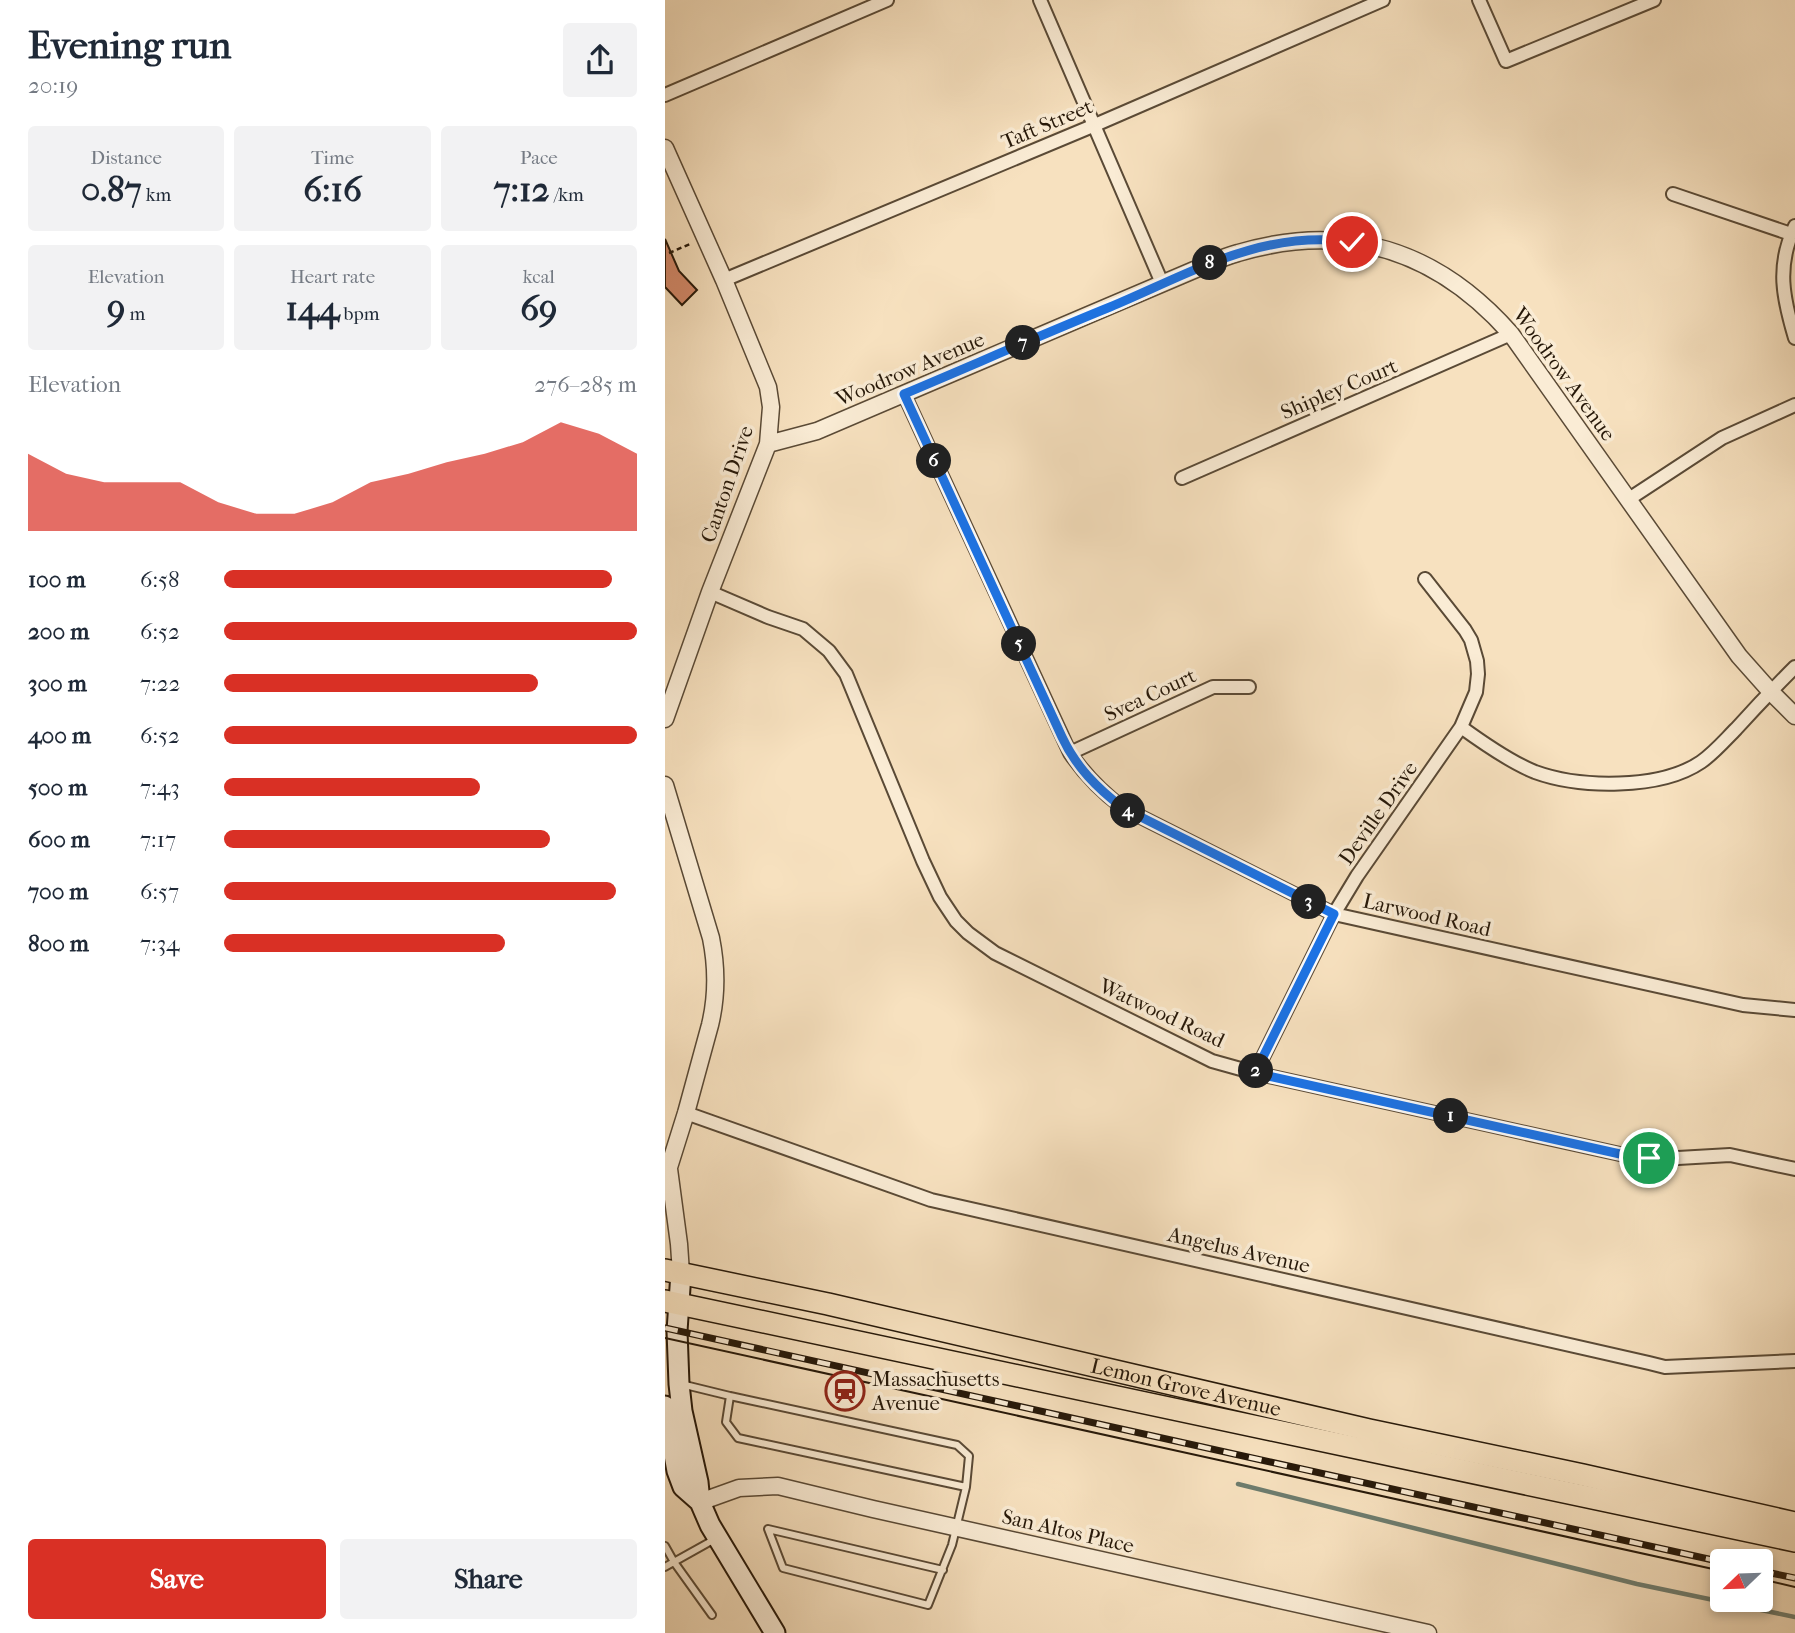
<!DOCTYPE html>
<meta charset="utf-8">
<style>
body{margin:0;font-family:"IM FELL French Canon",serif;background:#f2f2f3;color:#1f2937;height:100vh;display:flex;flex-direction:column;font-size:26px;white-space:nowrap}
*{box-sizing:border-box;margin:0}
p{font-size:23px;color:#747a83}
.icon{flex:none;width:38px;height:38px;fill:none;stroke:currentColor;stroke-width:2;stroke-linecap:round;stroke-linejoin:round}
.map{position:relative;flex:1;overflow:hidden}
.panel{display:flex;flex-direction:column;background:#fff;width:665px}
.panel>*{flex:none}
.needle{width:46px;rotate:247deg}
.tools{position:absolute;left:1045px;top:1549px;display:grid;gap:14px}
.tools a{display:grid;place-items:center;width:63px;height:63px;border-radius:7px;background:#fff;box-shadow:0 4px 10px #0003;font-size:35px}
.pin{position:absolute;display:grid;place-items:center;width:60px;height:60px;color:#fff;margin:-30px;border:4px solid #fff;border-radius:50%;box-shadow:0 2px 7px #0007}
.km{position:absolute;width:35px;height:35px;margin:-18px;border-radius:50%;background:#222;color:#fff;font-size:19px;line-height:35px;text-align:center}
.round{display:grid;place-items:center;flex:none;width:74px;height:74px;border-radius:7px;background:#f2f2f3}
.summary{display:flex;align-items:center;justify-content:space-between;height:119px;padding:0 28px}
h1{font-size:38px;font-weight:700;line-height:52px}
.figures{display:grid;grid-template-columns:repeat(3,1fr);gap:10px;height:119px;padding:7px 28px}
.figures div{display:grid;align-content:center;border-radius:7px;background:#f2f2f3;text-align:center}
.figures b{font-size:35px;font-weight:700}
.figures small{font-size:19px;font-weight:400}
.figures p{font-size:19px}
.chart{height:196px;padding:14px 28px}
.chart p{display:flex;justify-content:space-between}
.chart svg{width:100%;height:126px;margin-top:7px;fill:#d93025;opacity:.7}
.cta{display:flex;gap:14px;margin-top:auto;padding:14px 28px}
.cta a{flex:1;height:80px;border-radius:7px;background:#d93025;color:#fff;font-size:28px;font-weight:700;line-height:80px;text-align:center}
.cta a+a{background:#f2f2f3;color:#1f2937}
ul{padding:0 28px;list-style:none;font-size:23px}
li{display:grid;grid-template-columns:112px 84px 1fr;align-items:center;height:52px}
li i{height:18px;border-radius:9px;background:#d93025}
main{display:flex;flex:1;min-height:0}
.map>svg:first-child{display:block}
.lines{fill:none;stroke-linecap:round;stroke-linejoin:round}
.stream{stroke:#6d7c6e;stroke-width:4.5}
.building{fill:#d48a6b;stroke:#261809;stroke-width:2}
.service-casing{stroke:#5a4a36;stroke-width:10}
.minor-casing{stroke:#5a4a36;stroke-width:16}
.tertiary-casing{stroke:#5a4a36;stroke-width:19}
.secondary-casing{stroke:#261809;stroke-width:23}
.primary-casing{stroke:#261809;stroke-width:24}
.path{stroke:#261809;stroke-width:2.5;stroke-dasharray:5 3.5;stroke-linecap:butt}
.service{stroke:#faecd5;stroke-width:6}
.minor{stroke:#faecd5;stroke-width:12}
.tertiary{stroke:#faecd5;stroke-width:16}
.secondary{stroke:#faecd5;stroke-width:19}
.primary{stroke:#f7e1bf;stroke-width:21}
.tram{stroke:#261809;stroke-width:2}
.rail-casing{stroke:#261809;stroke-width:7}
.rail{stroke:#faecd5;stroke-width:4.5;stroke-dasharray:13;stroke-linecap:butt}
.route-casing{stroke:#fff;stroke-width:14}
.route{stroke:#1a73e8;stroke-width:9}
.labels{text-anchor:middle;stroke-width:7;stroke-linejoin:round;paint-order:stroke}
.street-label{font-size:21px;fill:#261809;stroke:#faecd5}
.poi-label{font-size:21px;fill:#261809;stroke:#faecd5;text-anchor:start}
</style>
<main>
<section class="panel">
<div class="summary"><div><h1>Evening run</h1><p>20:19</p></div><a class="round"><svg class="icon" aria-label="share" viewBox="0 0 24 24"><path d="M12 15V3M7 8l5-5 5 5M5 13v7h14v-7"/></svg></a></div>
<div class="figures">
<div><p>Distance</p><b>0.87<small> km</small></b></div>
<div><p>Time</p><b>6:16</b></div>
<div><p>Pace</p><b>7:12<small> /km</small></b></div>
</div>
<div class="figures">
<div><p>Elevation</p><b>9<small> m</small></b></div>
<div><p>Heart rate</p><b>144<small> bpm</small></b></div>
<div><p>kcal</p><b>69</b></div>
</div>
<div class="chart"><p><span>Elevation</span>276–285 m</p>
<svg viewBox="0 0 160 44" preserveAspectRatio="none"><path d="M0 44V17L10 24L20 27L30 27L40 27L50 34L60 38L70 38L80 34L90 27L100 24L110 20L120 17L130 13L140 6L150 10L160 17V44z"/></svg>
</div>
<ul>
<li><b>100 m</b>6:58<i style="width:94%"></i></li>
<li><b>200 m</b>6:52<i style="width:100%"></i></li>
<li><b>300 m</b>7:22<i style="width:76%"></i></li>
<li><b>400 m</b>6:52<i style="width:100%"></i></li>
<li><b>500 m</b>7:43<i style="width:62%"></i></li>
<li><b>600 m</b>7:17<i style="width:79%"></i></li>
<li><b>700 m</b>6:57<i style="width:95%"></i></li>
<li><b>800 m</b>7:34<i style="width:68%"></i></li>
</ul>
<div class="cta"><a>Save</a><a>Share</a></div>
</section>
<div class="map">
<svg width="1130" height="1633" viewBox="0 0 1130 1633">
<rect width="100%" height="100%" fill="#f7e1bf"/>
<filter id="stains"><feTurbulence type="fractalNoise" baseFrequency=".00286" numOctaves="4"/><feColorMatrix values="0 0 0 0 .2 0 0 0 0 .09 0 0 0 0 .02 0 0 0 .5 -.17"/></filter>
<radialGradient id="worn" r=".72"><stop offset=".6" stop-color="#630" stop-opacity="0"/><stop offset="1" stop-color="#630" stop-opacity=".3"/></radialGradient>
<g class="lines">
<path class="stream" d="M573,1484L972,1584L1130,1617"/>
</g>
<path class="building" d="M0,239L14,271L32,290L17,305L0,287Z"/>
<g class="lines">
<g class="service-casing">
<path id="service" d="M16,1384L65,1396L292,1445L304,1456L301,1487L73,1438L61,1422L65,1396
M0,1546L9,1562L47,1615
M0,1567L50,1539
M278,1570L103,1529L118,1568L263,1605L287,1545L301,1487"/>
</g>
<g class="minor-casing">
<path id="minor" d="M375,0L497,283
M814,0L841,61L989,0
M0,95L222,0
M1008,194L1126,234
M1130,226C1111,266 1118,298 1130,338
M59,280L430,125L718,0
M239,394L405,753C420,775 437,792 458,808L669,914L1078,1005L1130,1010
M517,478L846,334
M964,499L1057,438L1130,405
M45,592L103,617L138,629L164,651L181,674L258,861L275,897L291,921L303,933L330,953L547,1061L590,1073L973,1158H1013L1065,1155L1130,1169
M796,727C818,743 845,762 870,772C914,788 995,790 1036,762C1049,753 1060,740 1071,729C1090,708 1110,687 1130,667
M405,753L548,687H584
M590,1073L669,914L692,876L796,727L811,692L813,674L812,661L806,640L800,630L760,579
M21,1113L266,1200L984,1363L1000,1367L1130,1361"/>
</g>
<g class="tertiary-casing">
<path id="tertiary" d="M0,148L59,280L103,387L106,407L103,444L45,592L0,719
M103,444L152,431C242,393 331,354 421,316C457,301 493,285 529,270C543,264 558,257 573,253C681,221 772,250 846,334L1074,656L1106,692L1130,716
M0,785L46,938C52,968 52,996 45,1025L21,1113L0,1180
M4,1169L14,1244L16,1273
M35,1502L74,1488L113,1486L208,1509L763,1633"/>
</g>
<g class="secondary-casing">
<path id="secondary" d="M16,1273L12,1331L14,1384L17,1411L33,1482L35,1502L45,1525L110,1633
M0,1406L12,1471L18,1487L35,1502"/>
</g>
<g class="primary-casing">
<g id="primary">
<path id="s1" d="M0,1270L163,1304L704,1430L918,1475L1130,1523"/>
<path d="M0,1301L1130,1541"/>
</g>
</g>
<path class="path" d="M4,253L25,244"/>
<use href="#service" class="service"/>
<use href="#minor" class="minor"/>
<use href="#tertiary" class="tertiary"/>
<use href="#secondary" class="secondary"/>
<use href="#primary" class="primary"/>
<path class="tram" d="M0,1338L1057,1571
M1096,1579L1130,1587"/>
<g class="rail-casing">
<path id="rail" d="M0,1328L1057,1562
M1096,1571L1130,1578"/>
</g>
<use href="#rail" class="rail"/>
</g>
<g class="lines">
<g class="route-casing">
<path id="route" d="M687,242C597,229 524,274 445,307C376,335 308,365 239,394L397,737C411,767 432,788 458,808L669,914L590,1073L973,1158H984"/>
</g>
<use href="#route" class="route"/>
</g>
<defs>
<g id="station-ring" transform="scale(2.0125)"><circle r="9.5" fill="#faecd5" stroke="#8f2418" stroke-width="1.5"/><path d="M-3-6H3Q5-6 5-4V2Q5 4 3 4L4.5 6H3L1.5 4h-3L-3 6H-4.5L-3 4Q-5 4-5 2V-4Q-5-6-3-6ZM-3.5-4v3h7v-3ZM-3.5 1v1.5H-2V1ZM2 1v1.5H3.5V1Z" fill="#8f2418"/></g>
</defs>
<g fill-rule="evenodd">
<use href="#station-ring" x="180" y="1391"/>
</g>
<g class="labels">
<g class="street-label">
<text transform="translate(382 124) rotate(-23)" y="7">Taft Street</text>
<text transform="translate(245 369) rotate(-23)" y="7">Woodrow Avenue</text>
<text transform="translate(899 374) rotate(54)" y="7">Woodrow Avenue</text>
<text transform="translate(674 389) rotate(-23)" y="7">Shipley Court</text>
<text transform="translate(62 484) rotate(-71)" y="7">Canton Drive</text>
<text transform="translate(485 695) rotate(-25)" y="7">Svea Court</text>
<text transform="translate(713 813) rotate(-55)" y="7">Deville Drive</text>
<text transform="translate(762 915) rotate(13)" y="7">Larwood Road</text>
<text transform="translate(497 1013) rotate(25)" y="7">Watwood Road</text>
<text transform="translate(574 1250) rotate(13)" y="7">Angelus Avenue</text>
<text dy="7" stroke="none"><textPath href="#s1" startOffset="534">Lemon Grove Avenue</textPath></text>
<text transform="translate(403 1531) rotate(13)" y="7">San Altos Place</text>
</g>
<g class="poi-label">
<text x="207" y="1386">Massachusetts<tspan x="207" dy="24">Avenue</tspan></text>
</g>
</g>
<rect width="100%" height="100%" filter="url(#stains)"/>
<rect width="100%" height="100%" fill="url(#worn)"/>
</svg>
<div class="tools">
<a><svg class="needle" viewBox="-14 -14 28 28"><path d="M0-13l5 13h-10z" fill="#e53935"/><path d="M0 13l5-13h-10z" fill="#747a83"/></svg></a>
</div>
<div class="pin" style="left:984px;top:1158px;background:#1e9e55"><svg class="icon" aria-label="arrive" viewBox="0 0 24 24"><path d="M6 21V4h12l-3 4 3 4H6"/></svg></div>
<div class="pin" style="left:687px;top:242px;background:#d93025"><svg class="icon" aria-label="check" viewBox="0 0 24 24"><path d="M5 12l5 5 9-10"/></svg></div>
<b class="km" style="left:786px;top:1116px">1</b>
<b class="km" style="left:591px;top:1071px">2</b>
<b class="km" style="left:644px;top:902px">3</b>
<b class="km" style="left:463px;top:811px">4</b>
<b class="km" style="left:354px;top:644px">5</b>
<b class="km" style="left:269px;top:461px">6</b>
<b class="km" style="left:358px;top:343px">7</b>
<b class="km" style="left:545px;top:263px">8</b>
</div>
</main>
